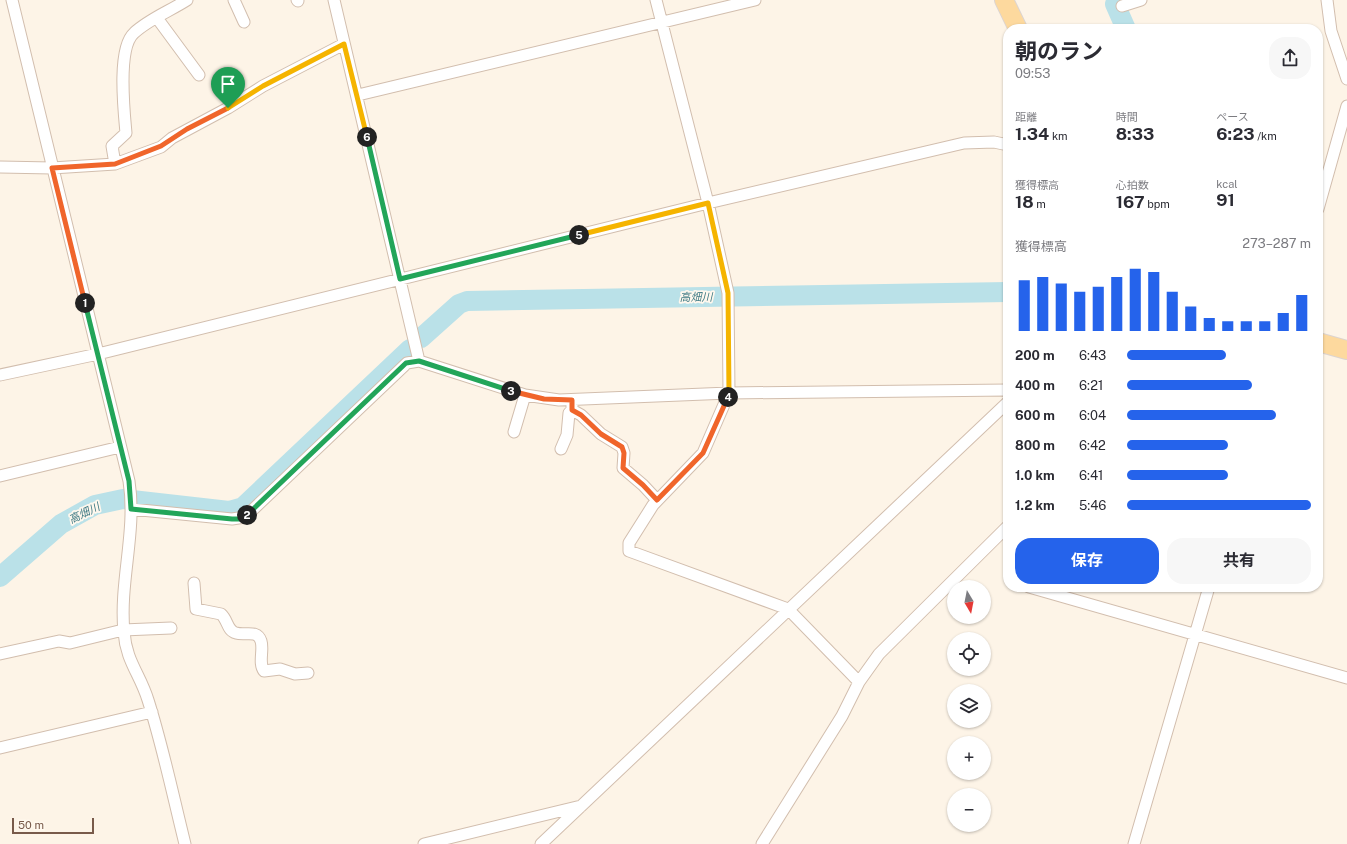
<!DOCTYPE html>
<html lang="ja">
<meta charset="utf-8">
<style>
body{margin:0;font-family:"Public Sans","Noto Sans JP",sans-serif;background:#f7f7f7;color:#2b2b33;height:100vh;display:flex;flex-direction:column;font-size:15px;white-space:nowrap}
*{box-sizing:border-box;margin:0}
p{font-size:13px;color:#7c7c81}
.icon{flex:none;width:22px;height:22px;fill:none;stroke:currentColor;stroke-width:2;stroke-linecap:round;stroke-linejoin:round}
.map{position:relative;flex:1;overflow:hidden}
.side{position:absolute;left:1003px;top:24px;width:320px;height:568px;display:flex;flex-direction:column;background:#fff;border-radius:16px;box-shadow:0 1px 3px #0004}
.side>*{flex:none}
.needle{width:26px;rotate:170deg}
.tools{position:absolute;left:947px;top:580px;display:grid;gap:8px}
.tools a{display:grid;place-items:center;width:44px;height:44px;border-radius:50%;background:#fff;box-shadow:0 1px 3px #0004;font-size:20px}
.scale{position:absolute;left:12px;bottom:10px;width:82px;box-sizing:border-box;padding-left:4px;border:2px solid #785a4a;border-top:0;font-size:11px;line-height:14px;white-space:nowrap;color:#785a4a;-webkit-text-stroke:3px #fff8ee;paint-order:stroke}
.pin{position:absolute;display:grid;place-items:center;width:34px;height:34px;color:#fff;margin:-41px -17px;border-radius:50% 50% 50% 0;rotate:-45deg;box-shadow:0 0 4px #0007}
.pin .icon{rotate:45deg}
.km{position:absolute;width:20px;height:20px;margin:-10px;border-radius:50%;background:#222;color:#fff;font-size:11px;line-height:20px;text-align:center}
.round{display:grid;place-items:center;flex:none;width:42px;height:42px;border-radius:16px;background:#f7f7f7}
.overview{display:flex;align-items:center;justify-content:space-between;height:68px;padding:0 12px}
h1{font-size:22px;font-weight:700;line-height:30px}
.metrics{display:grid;grid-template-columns:repeat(3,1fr);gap:6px;height:68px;padding:4px 12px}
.metrics div{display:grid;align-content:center}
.metrics b{font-size:17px;font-weight:700}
.metrics small{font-size:11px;font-weight:400}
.metrics p{font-size:11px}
.chart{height:112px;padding:8px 12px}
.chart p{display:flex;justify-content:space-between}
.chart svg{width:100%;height:72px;margin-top:4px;stroke:#2563eb;stroke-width:6}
.action{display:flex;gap:8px;margin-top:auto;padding:8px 12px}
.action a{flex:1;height:46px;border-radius:16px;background:#2563eb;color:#fff;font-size:16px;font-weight:700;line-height:46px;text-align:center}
.action a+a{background:#f7f7f7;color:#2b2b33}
ul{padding:0 12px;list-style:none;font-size:13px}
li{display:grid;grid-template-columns:64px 48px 1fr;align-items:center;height:30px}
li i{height:10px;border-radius:5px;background:#2563eb}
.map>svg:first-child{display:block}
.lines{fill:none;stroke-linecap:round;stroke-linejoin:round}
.river{stroke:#bae1e8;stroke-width:20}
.street-casing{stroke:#d2beae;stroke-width:13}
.primary-casing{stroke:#dcd4d0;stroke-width:20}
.street{stroke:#fff;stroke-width:11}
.primary{stroke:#fdd99e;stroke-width:18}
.split-1-casing{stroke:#fff;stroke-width:8}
.split-2-casing{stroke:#fff;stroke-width:8}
.split-3-casing{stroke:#fff;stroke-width:8}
.split-4-casing{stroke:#fff;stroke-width:8}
.split-5-casing{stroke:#fff;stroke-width:8}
.split-6-casing{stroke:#fff;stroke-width:8}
.split-7-casing{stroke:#fff;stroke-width:8}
.split-1{stroke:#f0652b;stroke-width:5}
.split-2{stroke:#22a559;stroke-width:5}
.split-3{stroke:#22a559;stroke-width:5}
.split-4{stroke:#f0652b;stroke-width:5}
.split-5{stroke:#f5b400;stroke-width:5}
.split-6{stroke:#22a559;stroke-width:5}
.split-7{stroke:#f5b400;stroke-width:5}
.labels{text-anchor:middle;stroke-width:3.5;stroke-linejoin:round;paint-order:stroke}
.water-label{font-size:11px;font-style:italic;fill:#3f7a84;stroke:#fff8ee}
</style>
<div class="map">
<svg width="1347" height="844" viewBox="0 0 1347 844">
<rect width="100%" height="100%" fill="#fdf4e7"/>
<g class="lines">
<path class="river" d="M1115,4L1126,29
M421,338L459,304L467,301L1008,292
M0,577L61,524L95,505L123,499L229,511L243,507L410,349"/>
<g class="street-casing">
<path id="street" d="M12,0L129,481C137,531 119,582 124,632C126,661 140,674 148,700C163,747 173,796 185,844
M234,0L244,22
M297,0L298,1
M656,0L708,203L728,293L729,393L703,453L653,505L629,543V551L788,609L859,682
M1327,0L1331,31L1347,79
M1122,6L1141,0
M157,18L199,75
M358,95L755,0
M115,164L112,146L126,133C124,111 117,48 134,33C149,19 170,11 187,0
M0,167L52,168L115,164L161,147L172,138L228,108L263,86L344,44
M1318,209L1347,106
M419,361L525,395L559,400L729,393L1008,390
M0,375L98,354L708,203L964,143L994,142L1008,145
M572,400V410L581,415L601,434L622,447L624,453L623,468L643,485L657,500
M514,432L525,395
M561,449L567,435L569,413L572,410
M0,476L120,447
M131,509L232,519L245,517L407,363L419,361L334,0
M194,583L196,609L221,614C228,620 227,631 236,633C245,636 257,629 261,641C264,650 258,663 264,671L280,669L295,674L308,673
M1029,587L1347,678
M0,654L59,641L70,643L123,630L171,628
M0,748L152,712
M424,844L581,806
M541,844L1008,402
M762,844L842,716L859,682L879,654L1008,526
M1134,844L1209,587"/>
</g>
<g class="primary-casing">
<path id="primary" d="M1004,0L1018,29
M1318,342L1347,350"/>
</g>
<use href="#street" class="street"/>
<use href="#primary" class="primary"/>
</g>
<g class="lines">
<g class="split-1-casing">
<path id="split-1" d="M85,303L52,168L115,164L161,146L187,129L228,108"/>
</g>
<g class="split-2-casing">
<path id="split-2" d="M85,303L129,481L131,509L232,519H239L247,515"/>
</g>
<g class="split-3-casing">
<path id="split-3" d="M247,515L406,363L419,361L511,391"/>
</g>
<g class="split-4-casing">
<path id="split-4" d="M511,391L544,399L572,400V410L581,415L601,434L622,447L624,453L623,468L643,485L657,500L703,453L728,397"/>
</g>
<g class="split-5-casing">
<path id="split-5" d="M579,235L708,203L728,293L729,393L728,397"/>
</g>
<g class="split-6-casing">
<path id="split-6" d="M367,137L400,279L579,235"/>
</g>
<g class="split-7-casing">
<path id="split-7" d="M228,108L263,86L344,44L367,137"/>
</g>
<use href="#split-1" class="split-1"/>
<use href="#split-2" class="split-2"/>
<use href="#split-3" class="split-3"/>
<use href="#split-4" class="split-4"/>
<use href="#split-5" class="split-5"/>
<use href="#split-6" class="split-6"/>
<use href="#split-7" class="split-7"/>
</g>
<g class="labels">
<g class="water-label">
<text transform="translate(696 297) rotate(-1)" y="4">高畑川</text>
<text transform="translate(84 513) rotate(-26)" y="4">高畑川</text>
</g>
</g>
</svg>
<div class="tools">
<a><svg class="needle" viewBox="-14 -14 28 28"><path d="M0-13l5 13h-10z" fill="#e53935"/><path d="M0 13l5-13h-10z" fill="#7c7c81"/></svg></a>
<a><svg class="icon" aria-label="locate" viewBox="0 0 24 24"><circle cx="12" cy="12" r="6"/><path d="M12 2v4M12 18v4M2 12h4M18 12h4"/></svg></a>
<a><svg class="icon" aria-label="layers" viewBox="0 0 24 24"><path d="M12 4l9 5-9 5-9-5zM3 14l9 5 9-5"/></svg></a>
<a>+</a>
<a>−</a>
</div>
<div class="scale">50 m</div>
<div class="pin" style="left:228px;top:108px;background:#1e9e55"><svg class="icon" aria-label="arrive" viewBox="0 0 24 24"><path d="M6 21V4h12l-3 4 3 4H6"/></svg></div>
<b class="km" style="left:85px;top:303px">1</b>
<b class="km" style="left:247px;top:515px">2</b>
<b class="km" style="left:511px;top:391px">3</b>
<b class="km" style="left:728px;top:397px">4</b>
<b class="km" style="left:579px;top:235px">5</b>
<b class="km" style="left:367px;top:137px">6</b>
<section class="side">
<div class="overview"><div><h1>朝のラン</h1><p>09:53</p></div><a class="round"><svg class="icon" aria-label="share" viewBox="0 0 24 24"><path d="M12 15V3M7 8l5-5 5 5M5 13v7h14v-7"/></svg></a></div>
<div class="metrics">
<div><p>距離</p><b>1.34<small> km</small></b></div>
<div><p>時間</p><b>8:33</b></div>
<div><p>ペース</p><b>6:23<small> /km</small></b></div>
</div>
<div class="metrics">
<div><p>獲得標高</p><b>18<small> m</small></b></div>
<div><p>心拍数</p><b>167<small> bpm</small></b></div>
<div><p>kcal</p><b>91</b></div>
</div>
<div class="chart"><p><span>獲得標高</span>273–287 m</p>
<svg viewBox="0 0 160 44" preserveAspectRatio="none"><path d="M5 44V13M15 44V11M25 44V15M35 44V20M45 44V17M55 44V11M65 44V6M75 44V8M85 44V20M95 44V29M105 44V36M115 44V38M125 44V38M135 44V38M145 44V33M155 44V22"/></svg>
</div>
<ul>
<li><b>200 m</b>6:43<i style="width:54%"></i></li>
<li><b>400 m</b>6:21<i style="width:68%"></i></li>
<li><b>600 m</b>6:04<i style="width:81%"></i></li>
<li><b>800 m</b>6:42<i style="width:55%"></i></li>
<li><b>1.0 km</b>6:41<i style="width:55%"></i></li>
<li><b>1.2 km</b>5:46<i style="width:100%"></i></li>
</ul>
<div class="action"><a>保存</a><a>共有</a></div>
</section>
</div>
